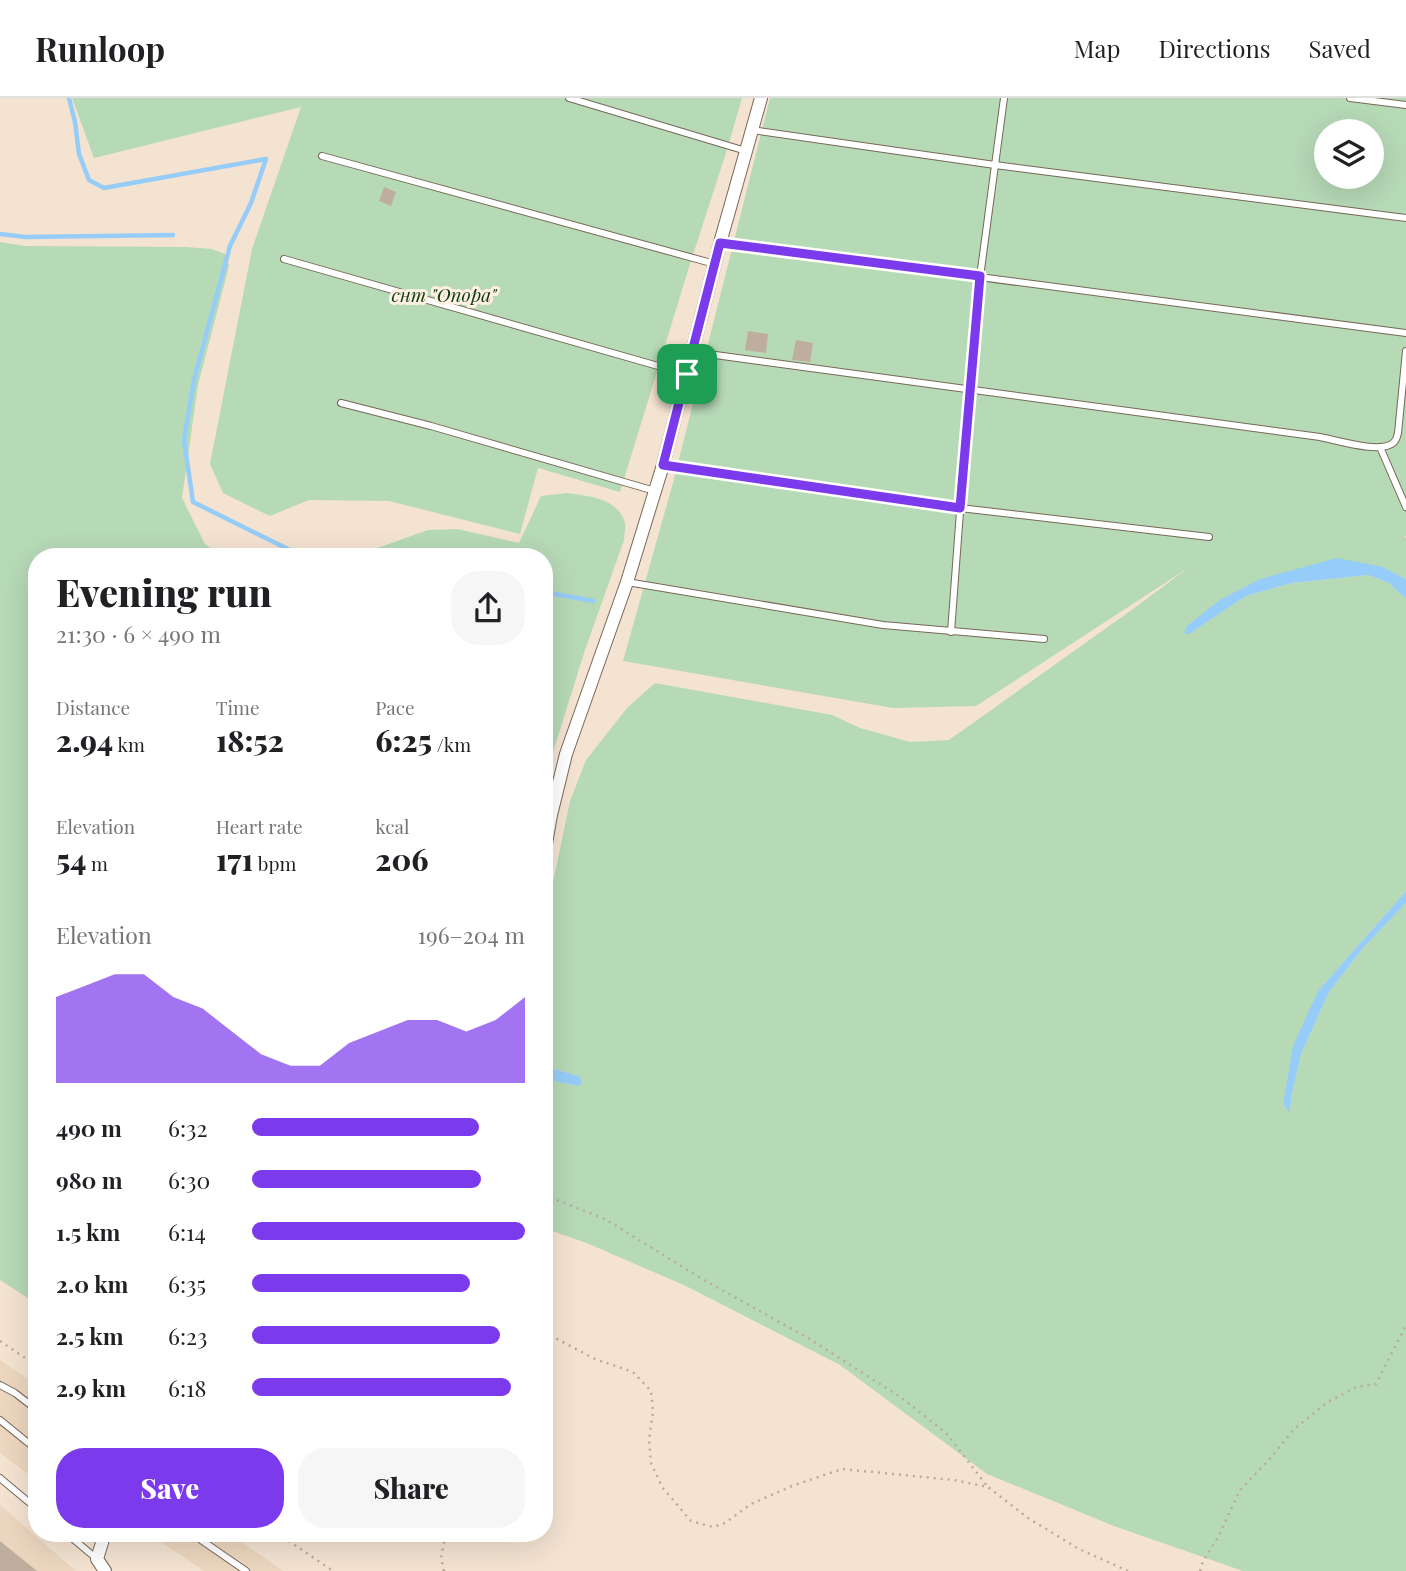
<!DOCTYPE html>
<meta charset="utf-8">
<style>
body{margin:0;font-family:"Playfair Display",serif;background:#f6f6f6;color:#202124;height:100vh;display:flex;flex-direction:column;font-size:26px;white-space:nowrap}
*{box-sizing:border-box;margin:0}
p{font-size:23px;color:#757577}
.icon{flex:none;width:38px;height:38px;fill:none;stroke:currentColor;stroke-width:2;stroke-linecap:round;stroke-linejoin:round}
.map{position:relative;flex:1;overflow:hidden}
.details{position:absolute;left:28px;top:450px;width:525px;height:994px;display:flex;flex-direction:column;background:#fff;border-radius:28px;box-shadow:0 7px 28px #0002}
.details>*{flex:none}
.tools{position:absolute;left:1314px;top:21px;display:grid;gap:14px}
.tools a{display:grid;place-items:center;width:70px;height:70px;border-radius:50%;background:#fff;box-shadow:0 7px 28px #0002;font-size:35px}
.pin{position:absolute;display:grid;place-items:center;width:60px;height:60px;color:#fff;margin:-30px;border-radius:14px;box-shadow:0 4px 10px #0006}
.round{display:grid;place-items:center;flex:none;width:74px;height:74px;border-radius:28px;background:#f6f6f6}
.overview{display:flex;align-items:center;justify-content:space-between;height:119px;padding:0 28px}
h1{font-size:38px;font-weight:800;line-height:52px}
.stats{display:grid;grid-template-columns:repeat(3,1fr);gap:10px;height:119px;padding:7px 28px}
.stats div{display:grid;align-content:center}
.stats b{font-size:30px;font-weight:800}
.stats small{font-size:19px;font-weight:400}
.stats p{font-size:19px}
.chart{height:196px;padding:14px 28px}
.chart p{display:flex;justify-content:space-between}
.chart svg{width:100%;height:126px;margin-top:7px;fill:#7c3aed;opacity:.7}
.action{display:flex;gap:14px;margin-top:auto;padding:14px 28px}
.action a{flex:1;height:80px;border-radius:28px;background:#7c3aed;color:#fff;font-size:28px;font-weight:800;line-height:80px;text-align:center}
.action a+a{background:#f6f6f6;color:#202124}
ul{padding:0 28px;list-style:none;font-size:23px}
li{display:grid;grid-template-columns:112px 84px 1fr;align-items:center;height:52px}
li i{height:18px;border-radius:9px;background:#7c3aed}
header{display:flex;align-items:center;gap:42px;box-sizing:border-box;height:98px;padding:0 35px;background:#fff;border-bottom:2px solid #e0e0e0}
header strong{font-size:33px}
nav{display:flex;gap:38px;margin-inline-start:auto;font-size:24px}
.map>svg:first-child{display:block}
.built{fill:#ecd6bf}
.green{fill:#b6d9b6;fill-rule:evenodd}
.water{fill:#96ccf8}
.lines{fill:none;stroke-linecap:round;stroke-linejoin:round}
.stream{stroke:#96ccf8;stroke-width:4.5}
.building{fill:#bfae9d}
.lane-casing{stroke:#776858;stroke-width:8}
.street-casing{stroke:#776858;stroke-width:14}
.path{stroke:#b9ab9d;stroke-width:2.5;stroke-dasharray:2 5;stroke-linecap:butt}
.lane{stroke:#fff;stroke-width:6}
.street{stroke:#fff;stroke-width:12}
.route-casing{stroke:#fff;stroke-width:14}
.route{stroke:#7c3aed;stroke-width:9}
.labels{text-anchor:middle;stroke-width:6;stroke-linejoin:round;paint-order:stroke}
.park-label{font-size:19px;font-style:italic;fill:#0a3e11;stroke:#fff0e2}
</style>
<header>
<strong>Runloop</strong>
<nav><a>Map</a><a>Directions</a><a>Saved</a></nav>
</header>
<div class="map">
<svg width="1406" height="1473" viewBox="0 0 1406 1473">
<rect width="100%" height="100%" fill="#f4e3d1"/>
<path class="built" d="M0,1262L37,1287V1383L0,1355Z
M0,1407L76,1473H0Z
M152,1435H229L283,1473H204L151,1437Z"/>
<path class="green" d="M72,0H742L726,55L690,166L620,394L538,370L520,436L389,403L309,402L270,418L223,395L210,366L252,151L301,9L94,60Z
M770,0H1406V438H1404L1406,440V481L1383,469L1260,481L1189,536L1246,498L1292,485L1368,477L1389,485L1406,501V793L1318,893L1283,1006L1290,1014L1291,1000L1301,956L1329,894L1363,850L1406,805V1473H1243L1114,1428L987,1376L840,1267L686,1188L589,1146L544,1130V981L578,988L579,978L544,968V828L570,703L586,662L627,610L655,585L832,617L860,630L910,644L949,642L1133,511L1188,470L976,608L893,610L623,563L674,381ZM1326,33H1372V79H1326Z
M0,144L25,148L186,149L212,151L225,156L229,168L198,287L182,400L205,446L222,458H37V1206L0,1182Z
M567,395C588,398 618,400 625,425C626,430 624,437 624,442L585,552L544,683V458H355L428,432L457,431L519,445L541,398Z"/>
<path class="water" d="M1337,460L1383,469L1406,481V501L1389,485L1368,477L1292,485L1246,498L1189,536L1184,535L1187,528L1220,502L1260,481Z
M1406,793V805L1363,850L1329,894L1301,956L1291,1000L1290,1015L1283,1006L1293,948L1318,893Z
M544,968L579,978L582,984L578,988L544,981Z"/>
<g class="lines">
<path class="stream" d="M69,0L75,24L79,56L89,82L104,90L266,61L251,105L230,148L194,282L184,342L193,404L302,458
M0,136L25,139L173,137
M544,494L593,503"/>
</g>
<path class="building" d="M384,89L396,94L391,108L379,103Z
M748,233L768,236L766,255L745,252Z
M796,242L813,245L810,264L792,262Z
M0,1443L37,1473H0Z"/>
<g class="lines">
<g class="lane-casing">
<path id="lane" d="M569,0L746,53
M1350,0L1406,7
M752,32L995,67L1406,120
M322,58L715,166
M720,145L1406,235
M284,161L686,276
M693,254L1320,339C1336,342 1380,356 1393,345C1397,342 1397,338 1398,335L1406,253
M341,305L431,328L655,393
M1380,349L1406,409
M663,367L960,410L1209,439
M627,484L883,527L1044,541
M951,534L969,293L980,179L1004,0
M0,1287L15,1295L37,1312
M0,1322L37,1352
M0,1380L37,1411
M66,1435L97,1461
M191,1435L246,1473"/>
</g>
<g class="street-casing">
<path id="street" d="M544,757L551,717L566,656L627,484L663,367L720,145L761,0
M105,1435L97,1461L105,1473"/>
</g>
<path class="path" d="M544,1097L605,1121L704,1182L808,1240L902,1300L947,1336L987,1388
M544,1234L595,1261L633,1274L651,1293L653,1314L649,1342L651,1365L662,1389L691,1423L713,1429L725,1425L751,1406L792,1388L842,1371L954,1382L988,1389L1028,1420L1079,1451L1128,1473
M0,1243L37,1268
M277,1435L333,1473
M444,1473L441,1460L446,1435
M1200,1473L1203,1463L1217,1441L1240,1392L1268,1363L1294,1331L1328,1304L1356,1289L1376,1286L1406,1227"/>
<use href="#lane" class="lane"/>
<use href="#street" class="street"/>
</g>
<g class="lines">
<g class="route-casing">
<path id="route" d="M720,145L980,178L960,410L663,367Z"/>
</g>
<use href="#route" class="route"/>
</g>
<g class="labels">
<g class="park-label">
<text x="444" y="204">снт "Опора"</text>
</g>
</g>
</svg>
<div class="tools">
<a><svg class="icon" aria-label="layers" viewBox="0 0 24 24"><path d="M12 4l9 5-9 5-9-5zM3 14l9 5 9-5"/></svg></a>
</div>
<div class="pin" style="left:687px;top:276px;background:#1e9e55"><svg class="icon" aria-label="arrive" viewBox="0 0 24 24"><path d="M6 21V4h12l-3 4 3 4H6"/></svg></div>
<section class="details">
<div class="overview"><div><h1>Evening run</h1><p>21:30 · 6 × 490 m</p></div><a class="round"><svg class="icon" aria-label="share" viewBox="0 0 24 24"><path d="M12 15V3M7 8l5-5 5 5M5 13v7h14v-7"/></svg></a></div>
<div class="stats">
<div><p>Distance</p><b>2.94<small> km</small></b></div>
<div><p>Time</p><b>18:52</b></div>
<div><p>Pace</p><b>6:25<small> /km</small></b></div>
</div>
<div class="stats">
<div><p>Elevation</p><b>54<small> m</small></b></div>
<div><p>Heart rate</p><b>171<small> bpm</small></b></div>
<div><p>kcal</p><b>206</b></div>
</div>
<div class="chart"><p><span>Elevation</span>196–204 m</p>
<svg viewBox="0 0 160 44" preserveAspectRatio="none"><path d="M0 44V14L10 10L20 6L30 6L40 14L50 18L60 26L70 34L80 38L90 38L100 30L110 26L120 22L130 22L140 26L150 22L160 14V44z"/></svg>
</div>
<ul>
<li><b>490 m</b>6:32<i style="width:83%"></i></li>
<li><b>980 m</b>6:30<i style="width:84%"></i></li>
<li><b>1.5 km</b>6:14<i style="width:100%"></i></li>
<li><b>2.0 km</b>6:35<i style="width:80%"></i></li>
<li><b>2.5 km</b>6:23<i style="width:91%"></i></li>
<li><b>2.9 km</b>6:18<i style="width:95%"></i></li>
</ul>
<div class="action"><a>Save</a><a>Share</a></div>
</section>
</div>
